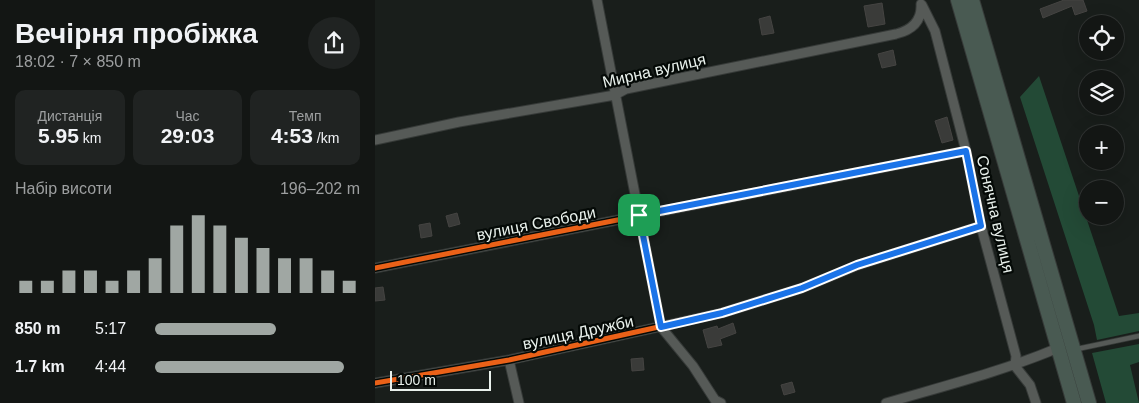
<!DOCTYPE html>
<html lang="uk">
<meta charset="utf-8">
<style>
body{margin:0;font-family:Arial,sans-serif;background:#202322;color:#f1f3f6;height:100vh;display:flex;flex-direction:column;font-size:19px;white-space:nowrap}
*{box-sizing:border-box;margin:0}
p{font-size:16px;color:#9d9fa0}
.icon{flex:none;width:28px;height:28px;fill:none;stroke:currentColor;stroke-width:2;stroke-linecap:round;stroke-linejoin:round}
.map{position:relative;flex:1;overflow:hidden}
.details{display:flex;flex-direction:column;background:#131614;width:375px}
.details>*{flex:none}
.buttons{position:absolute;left:704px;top:15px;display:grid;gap:10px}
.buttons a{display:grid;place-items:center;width:45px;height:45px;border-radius:50%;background:#131614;box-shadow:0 5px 20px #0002,0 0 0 1px #323534;font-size:25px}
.scale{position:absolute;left:15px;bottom:12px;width:101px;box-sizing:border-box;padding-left:5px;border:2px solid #e9f1ec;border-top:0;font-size:14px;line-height:18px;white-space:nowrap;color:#e9f1ec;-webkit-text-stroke:4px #050a07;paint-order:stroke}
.pin{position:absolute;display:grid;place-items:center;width:42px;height:42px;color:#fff;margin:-21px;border-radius:10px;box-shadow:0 2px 8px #0006}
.round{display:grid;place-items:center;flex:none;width:52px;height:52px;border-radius:26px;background:#202322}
.overview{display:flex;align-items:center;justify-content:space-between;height:85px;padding:0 15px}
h1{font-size:28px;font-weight:600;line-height:38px}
.figures{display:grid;grid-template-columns:repeat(3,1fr);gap:8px;height:85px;padding:5px 15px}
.figures div{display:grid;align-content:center;border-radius:10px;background:#202322;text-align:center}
.figures b{font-size:21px;font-weight:600}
.figures small{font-size:14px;font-weight:400}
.figures p{font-size:14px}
.chart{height:140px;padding:10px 15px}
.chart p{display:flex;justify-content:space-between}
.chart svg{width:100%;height:90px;margin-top:5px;stroke:#a0a7a3;stroke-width:6}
ul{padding:0 15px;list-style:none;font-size:16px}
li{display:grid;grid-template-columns:80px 60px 1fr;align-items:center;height:38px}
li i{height:12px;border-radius:6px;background:#a0a7a3}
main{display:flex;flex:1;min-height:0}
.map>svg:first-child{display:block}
.green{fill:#234a36}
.building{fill:#3a3b39;stroke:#454442}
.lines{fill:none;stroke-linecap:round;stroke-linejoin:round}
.service-casing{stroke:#363a38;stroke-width:6}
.minor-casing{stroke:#363a38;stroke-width:11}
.trunk-casing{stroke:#363a38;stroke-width:16}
.service{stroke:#565a57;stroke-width:4.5}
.minor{stroke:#565a57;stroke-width:9}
.trunk{stroke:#495a52;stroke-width:14}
.cycleway-casing{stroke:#050a07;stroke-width:8}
.cycleway{stroke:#ea6118;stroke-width:5}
.route-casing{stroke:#fff;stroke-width:10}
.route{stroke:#1a73e8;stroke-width:6}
.labels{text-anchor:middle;stroke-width:4.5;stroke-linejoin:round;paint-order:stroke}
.street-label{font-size:16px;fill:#e9f1ec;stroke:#050a07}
</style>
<main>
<section class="details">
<div class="overview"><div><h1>Вечірня пробіжка</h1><p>18:02 · 7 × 850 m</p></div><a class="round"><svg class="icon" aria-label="share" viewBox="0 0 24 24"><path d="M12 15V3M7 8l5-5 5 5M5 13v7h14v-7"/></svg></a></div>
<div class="figures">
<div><p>Дистанція</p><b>5.95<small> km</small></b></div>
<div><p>Час</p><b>29:03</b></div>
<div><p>Темп</p><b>4:53<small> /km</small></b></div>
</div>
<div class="chart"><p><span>Набір висоти</span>196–202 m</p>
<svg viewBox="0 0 160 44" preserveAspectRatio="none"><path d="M5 44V38M15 44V38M25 44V33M35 44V33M45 44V38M55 44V33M65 44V27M75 44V11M85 44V6M95 44V11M105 44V17M115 44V22M125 44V27M135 44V27M145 44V33M155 44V38"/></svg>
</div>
<ul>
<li><b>850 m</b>5:17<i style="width:59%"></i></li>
<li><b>1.7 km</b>4:44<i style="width:92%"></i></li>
</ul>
</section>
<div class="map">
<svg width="764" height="403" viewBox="0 0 764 403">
<rect width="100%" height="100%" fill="#191e1b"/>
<path class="green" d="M664,76L744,316L764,313V331L722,340L719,325L645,97Z
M764,344V362L755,365L764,403H731L717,353Z"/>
<path class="building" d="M689,0H708L712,11L700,15L697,6L668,18L665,9Z
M507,3L510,24L493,27L489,6Z
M395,16L399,33L387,35L384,19Z
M518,50L521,65L507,68L503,54Z
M572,117L578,140L567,143L560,121Z
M82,213L85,224L74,227L71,216Z
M55,223L57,236L46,238L44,225Z
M8,287L10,300L0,301V288Z
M358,323L361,333L345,339L347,345L333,348L328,330L342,326L343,329Z
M268,358L269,370L257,371L256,359Z
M417,382L420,392L409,395L406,385Z"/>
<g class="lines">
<g class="service-casing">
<path id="service" d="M702,349L764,336"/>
</g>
<g class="minor-casing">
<path id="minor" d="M222,0L286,327L318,366L340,400L346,403
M547,5L560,31L591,151L606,226L641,356L640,366L655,385L661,403
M0,140L84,122L240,95L251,89L521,34C537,30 547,21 546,4
M0,268L591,151
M134,360L144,403
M0,383L134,360L347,313L427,288L483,265L606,226
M511,403C569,386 628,371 683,348"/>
</g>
<g class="trunk-casing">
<path id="trunk" d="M583,0L699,403
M597,0L714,403"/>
</g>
<use href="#service" class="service"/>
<use href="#minor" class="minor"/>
<use href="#trunk" class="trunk"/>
<g class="cycleway-casing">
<path id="cycleway" d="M0,268L591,151
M0,383L134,360L347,313L427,288L483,265L606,226"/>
</g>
<use href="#cycleway" class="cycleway"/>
</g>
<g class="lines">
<g class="route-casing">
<path id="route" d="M591,151L606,226L482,265L427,288L347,313L286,327L264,215Z"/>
</g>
<use href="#route" class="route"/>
</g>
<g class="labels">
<g class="street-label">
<text transform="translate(279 70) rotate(-13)" y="6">Мирна вулиця</text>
<text transform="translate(621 214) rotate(77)" y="6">Сонячна вулиця</text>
<text transform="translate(161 223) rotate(-11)" y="6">вулиця Свободи</text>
<text transform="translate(203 332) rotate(-12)" y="6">вулиця Дружби</text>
</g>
</g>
</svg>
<div class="buttons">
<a><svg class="icon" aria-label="locate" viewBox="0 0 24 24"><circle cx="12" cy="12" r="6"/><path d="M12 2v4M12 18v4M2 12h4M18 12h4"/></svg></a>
<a><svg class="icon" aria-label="layers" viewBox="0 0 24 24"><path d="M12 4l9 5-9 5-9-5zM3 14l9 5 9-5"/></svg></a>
<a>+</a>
<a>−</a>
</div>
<div class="scale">100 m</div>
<div class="pin" style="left:264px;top:215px;background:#1e9e55"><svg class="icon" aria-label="arrive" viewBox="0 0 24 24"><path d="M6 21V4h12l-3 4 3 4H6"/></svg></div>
</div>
</main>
